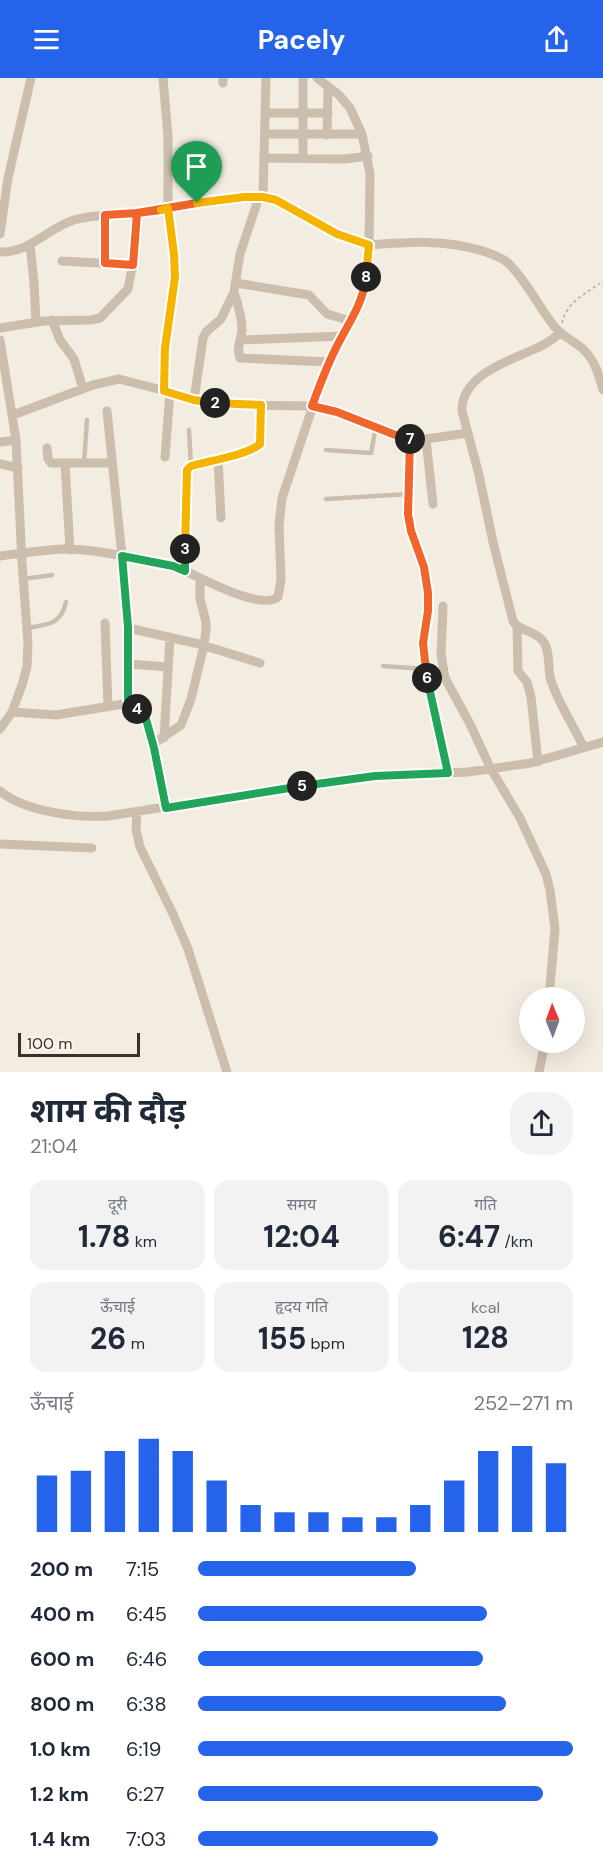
<!DOCTYPE html>
<html lang="hi">
<meta charset="utf-8">
<style>
body{margin:0;font-family:"DM Sans","Noto Sans Devanagari",sans-serif;background:#f2f2f3;color:#1f2937;height:100vh;display:flex;flex-direction:column;font-size:22px;white-space:nowrap}
*{box-sizing:border-box;margin:0}
p{font-size:20px;color:#747a83}
.icon{flex:none;width:33px;height:33px;fill:none;stroke:currentColor;stroke-width:2;stroke-linecap:round;stroke-linejoin:round}
.map{position:relative;height:994px;overflow:hidden}
.side{display:flex;flex-direction:column;background:#fff;flex:1}
.side>*{flex:none}
.needle{width:39px;rotate:359deg}
.controls{position:absolute;left:519px;top:909px;display:grid;gap:12px}
.controls a{display:grid;place-items:center;width:66px;height:66px;border-radius:50%;background:#fff;box-shadow:0 6px 24px #0002;font-size:30px}
.scale{position:absolute;left:18px;bottom:15px;width:122px;box-sizing:border-box;padding-left:6px;border:3px solid #3a312b;border-top:0;font-size:16px;line-height:21px;white-space:nowrap;color:#3a312b;-webkit-text-stroke:4px #faf6ee;paint-order:stroke}
.pin{position:absolute;display:grid;place-items:center;width:51px;height:51px;color:#fff;margin:-62px -26px;border-radius:50% 50% 50% 0;rotate:-45deg;box-shadow:0 0 6px #0007}
.pin .icon{rotate:45deg}
.km{position:absolute;width:30px;height:30px;margin:-15px;border-radius:50%;background:#222;color:#fff;font-size:16px;line-height:30px;text-align:center}
.round{display:grid;place-items:center;flex:none;width:63px;height:63px;border-radius:24px;background:#f2f2f3}
.summary{display:flex;align-items:center;justify-content:space-between;height:102px;padding:0 30px}
h1{font-size:33px;font-weight:700;line-height:45px}
.stats{display:grid;grid-template-columns:repeat(3,1fr);gap:9px;height:102px;padding:6px 30px}
.stats div{display:grid;align-content:center;border-radius:15px;background:#f2f2f3;text-align:center}
.stats b{font-size:30px;font-weight:700}
.stats small{font-size:16px;font-weight:400}
.stats p{font-size:16px}
.chart{height:168px;padding:12px 30px}
.chart p{display:flex;justify-content:space-between}
.chart svg{width:100%;height:108px;margin-top:6px;stroke:#2563eb;stroke-width:6}
ul{padding:0 30px;list-style:none;font-size:20px}
li{display:grid;grid-template-columns:96px 72px 1fr;align-items:center;height:45px}
li i{height:15px;border-radius:8px;background:#2563eb}
header{display:flex;justify-content:space-between;align-items:center;height:78px;padding:0 30px;background:#2563eb;color:#fff;font-size:27px;font-weight:700}
.map>svg:first-child{display:block}
.lines{fill:none;stroke-linecap:round;stroke-linejoin:round}
.path{stroke:#b8a897;stroke-width:1.5;stroke-dasharray:3 3;stroke-linecap:butt}
.service{stroke:#ccbead;stroke-width:4.5}
.minor{stroke:#ccbead;stroke-width:9}
.split-1-casing{stroke:#fff;stroke-width:12}
.split-2-casing{stroke:#fff;stroke-width:12}
.split-3-casing{stroke:#fff;stroke-width:12}
.split-4-casing{stroke:#fff;stroke-width:12}
.split-5-casing{stroke:#fff;stroke-width:12}
.split-6-casing{stroke:#fff;stroke-width:12}
.split-7-casing{stroke:#fff;stroke-width:12}
.split-8-casing{stroke:#fff;stroke-width:12}
.split-9-casing{stroke:#fff;stroke-width:12}
.split-1{stroke:#f0652b;stroke-width:8}
.split-2{stroke:#f5b400;stroke-width:8}
.split-3{stroke:#f5b400;stroke-width:8}
.split-4{stroke:#22a559;stroke-width:8}
.split-5{stroke:#22a559;stroke-width:8}
.split-6{stroke:#22a559;stroke-width:8}
.split-7{stroke:#f0652b;stroke-width:8}
.split-8{stroke:#f0652b;stroke-width:8}
.split-9{stroke:#f5b400;stroke-width:8}
</style>
<header><svg class="icon" aria-label="menu" viewBox="0 0 24 24"><path d="M4 6h16M4 12h16M4 18h16"/></svg>Pacely<svg class="icon" aria-label="share" viewBox="0 0 24 24"><path d="M12 15V3M7 8l5-5 5 5M5 13v7h14v-7"/></svg></header>
<div class="map">
<svg width="603" height="994" viewBox="0 0 603 994">
<rect width="100%" height="100%" fill="#f3ece1"/>
<g class="lines">
<path class="path" d="M562,245C567,223 586,216 603,203"/>
<path class="service" d="M189,352L191,388
M326,372L371,375L376,349
M84,385L87,342
M326,421L408,416
M23,501L52,497
M27,550C48,546 61,547 66,524
M383,588L425,591"/>
<path class="minor" d="M163,0L168,58V130L174,176L175,199L165,270L164,313
M223,0V5
M265,35H328
M265,56H362
M327,57L328,8
M264,80L345,81L368,78
M303,80V0
M263,119L266,0
M0,156L8,100L31,0
M30,166L34,205L36,244
M0,174C29,175 48,150 74,142C97,135 120,138 143,135C182,130 221,117 261,119C281,121 298,134 314,144C331,154 349,163 369,167C408,164 445,161 483,173C492,176 501,179 508,185C527,203 538,228 554,248C562,258 574,263 583,271C595,282 599,298 603,312
M62,183L133,187
M105,185V137
M236,205L309,217L327,236L351,243
M234,214C238,226 242,239 242,252C241,262 236,270 240,280L329,284
M52,242L60,262L74,281L83,311
M0,250L44,243L91,242L100,240L128,211L134,180L137,135
M560,255C554,260 548,265 541,268C515,281 461,295 462,333L479,397L493,464L513,543C519,554 535,552 543,563C550,572 548,587 550,599C556,622 574,648 584,670
M0,262L16,362L22,484L28,566L27,589L22,607L12,634L0,651
M240,262L343,258
M194,322L203,260L206,254L221,241L234,214L240,176L259,119
M107,333L122,478L128,550V622L131,626L143,635L146,641L154,670L166,730
M13,337L93,307L119,301L209,324L245,327L312,328L325,330L398,358L411,361H426L468,355
M411,361L408,436L411,453L424,489L429,525L423,565L424,577L448,695
M426,361L433,426
M0,364L16,362
M47,370L48,381L51,385H112
M165,379L170,314
M218,381L221,440
M65,385L70,472
M0,386L18,390
M0,478C21,475 43,472 65,471C91,471 117,477 143,482C156,485 170,487 183,492C202,500 260,533 278,519L281,502L279,447L282,420L322,301L335,272L358,231L362,220L369,167L370,96L362,56L350,30L338,16L317,0
M185,493L187,392L191,388L258,369L261,362V327
M443,528L441,576L445,600L470,646L491,691L520,740L546,796L550,812L555,851L549,920
M105,545L108,629
M517,549L518,593L527,604L531,619L538,684
M128,550L199,566L260,585
M128,586L168,589
M12,634L56,637L129,625
M164,660L170,559
M153,666L181,647L191,621L204,567L206,552V544L200,521V501
M0,713C25,734 77,740 108,738L329,703L375,698L468,694L531,685L603,664
M137,734L136,752L140,769L173,836L188,871L227,994
M0,766L92,770
M539,994L545,964"/>
</g>
<g class="lines">
<g class="split-1-casing">
<path id="split-1" d="M161,132L137,135L105,137V185L133,187L137,135L197,125"/>
</g>
<g class="split-2-casing">
<path id="split-2" d="M161,132L168,130L174,176L175,199L165,270L164,313L194,322L215,325"/>
</g>
<g class="split-3-casing">
<path id="split-3" d="M185,471L187,392L191,388C208,383 248,377 260,366L261,327L215,325"/>
</g>
<g class="split-4-casing">
<path id="split-4" d="M137,631L130,627L128,622V549L122,478L173,488L185,493V471"/>
</g>
<g class="split-5-casing">
<path id="split-5" d="M137,631L143,634L146,641L154,670L166,730L302,708"/>
</g>
<g class="split-6-casing">
<path id="split-6" d="M302,708L375,698L448,695L427,600"/>
</g>
<g class="split-7-casing">
<path id="split-7" d="M410,361L408,436L411,453L424,489L428,515V533L423,565L427,600"/>
</g>
<g class="split-8-casing">
<path id="split-8" d="M366,199C363,227 347,247 335,272C326,290 319,309 312,328L337,334L398,358L410,361"/>
</g>
<g class="split-9-casing">
<path id="split-9" d="M197,125L244,119H263L276,122L337,156L369,167L366,199"/>
</g>
<use href="#split-1" class="split-1"/>
<use href="#split-2" class="split-2"/>
<use href="#split-3" class="split-3"/>
<use href="#split-4" class="split-4"/>
<use href="#split-5" class="split-5"/>
<use href="#split-6" class="split-6"/>
<use href="#split-7" class="split-7"/>
<use href="#split-8" class="split-8"/>
<use href="#split-9" class="split-9"/>
</g>
</svg>
<div class="controls">
<a><svg class="needle" viewBox="-14 -14 28 28"><path d="M0-13l5 13h-10z" fill="#e53935"/><path d="M0 13l5-13h-10z" fill="#747a83"/></svg></a>
</div>
<div class="scale">100 m</div>
<div class="pin" style="left:197px;top:125px;background:#1e9e55"><svg class="icon" aria-label="arrive" viewBox="0 0 24 24"><path d="M6 21V4h12l-3 4 3 4H6"/></svg></div>
<b class="km" style="left:215px;top:325px">2</b>
<b class="km" style="left:185px;top:471px">3</b>
<b class="km" style="left:137px;top:631px">4</b>
<b class="km" style="left:302px;top:708px">5</b>
<b class="km" style="left:427px;top:600px">6</b>
<b class="km" style="left:410px;top:361px">7</b>
<b class="km" style="left:366px;top:199px">8</b>
</div>
<section class="side">
<div class="summary"><div><h1>शाम की दौड़</h1><p>21:04</p></div><a class="round"><svg class="icon" aria-label="share" viewBox="0 0 24 24"><path d="M12 15V3M7 8l5-5 5 5M5 13v7h14v-7"/></svg></a></div>
<div class="stats">
<div><p>दूरी</p><b>1.78<small> km</small></b></div>
<div><p>समय</p><b>12:04</b></div>
<div><p>गति</p><b>6:47<small> /km</small></b></div>
</div>
<div class="stats">
<div><p>ऊँचाई</p><b>26<small> m</small></b></div>
<div><p>हृदय गति</p><b>155<small> bpm</small></b></div>
<div><p>kcal</p><b>128</b></div>
</div>
<div class="chart"><p><span>ऊँचाई</span>252–271 m</p>
<svg viewBox="0 0 160 44" preserveAspectRatio="none"><path d="M5 44V21M15 44V19M25 44V11M35 44V6M45 44V11M55 44V23M65 44V33M75 44V36M85 44V36M95 44V38M105 44V38M115 44V33M125 44V23M135 44V11M145 44V9M155 44V16"/></svg>
</div>
<ul>
<li><b>200 m</b>7:15<i style="width:58%"></i></li>
<li><b>400 m</b>6:45<i style="width:77%"></i></li>
<li><b>600 m</b>6:46<i style="width:76%"></i></li>
<li><b>800 m</b>6:38<i style="width:82%"></i></li>
<li><b>1.0 km</b>6:19<i style="width:100%"></i></li>
<li><b>1.2 km</b>6:27<i style="width:92%"></i></li>
<li><b>1.4 km</b>7:03<i style="width:64%"></i></li>
</ul>
</section>
